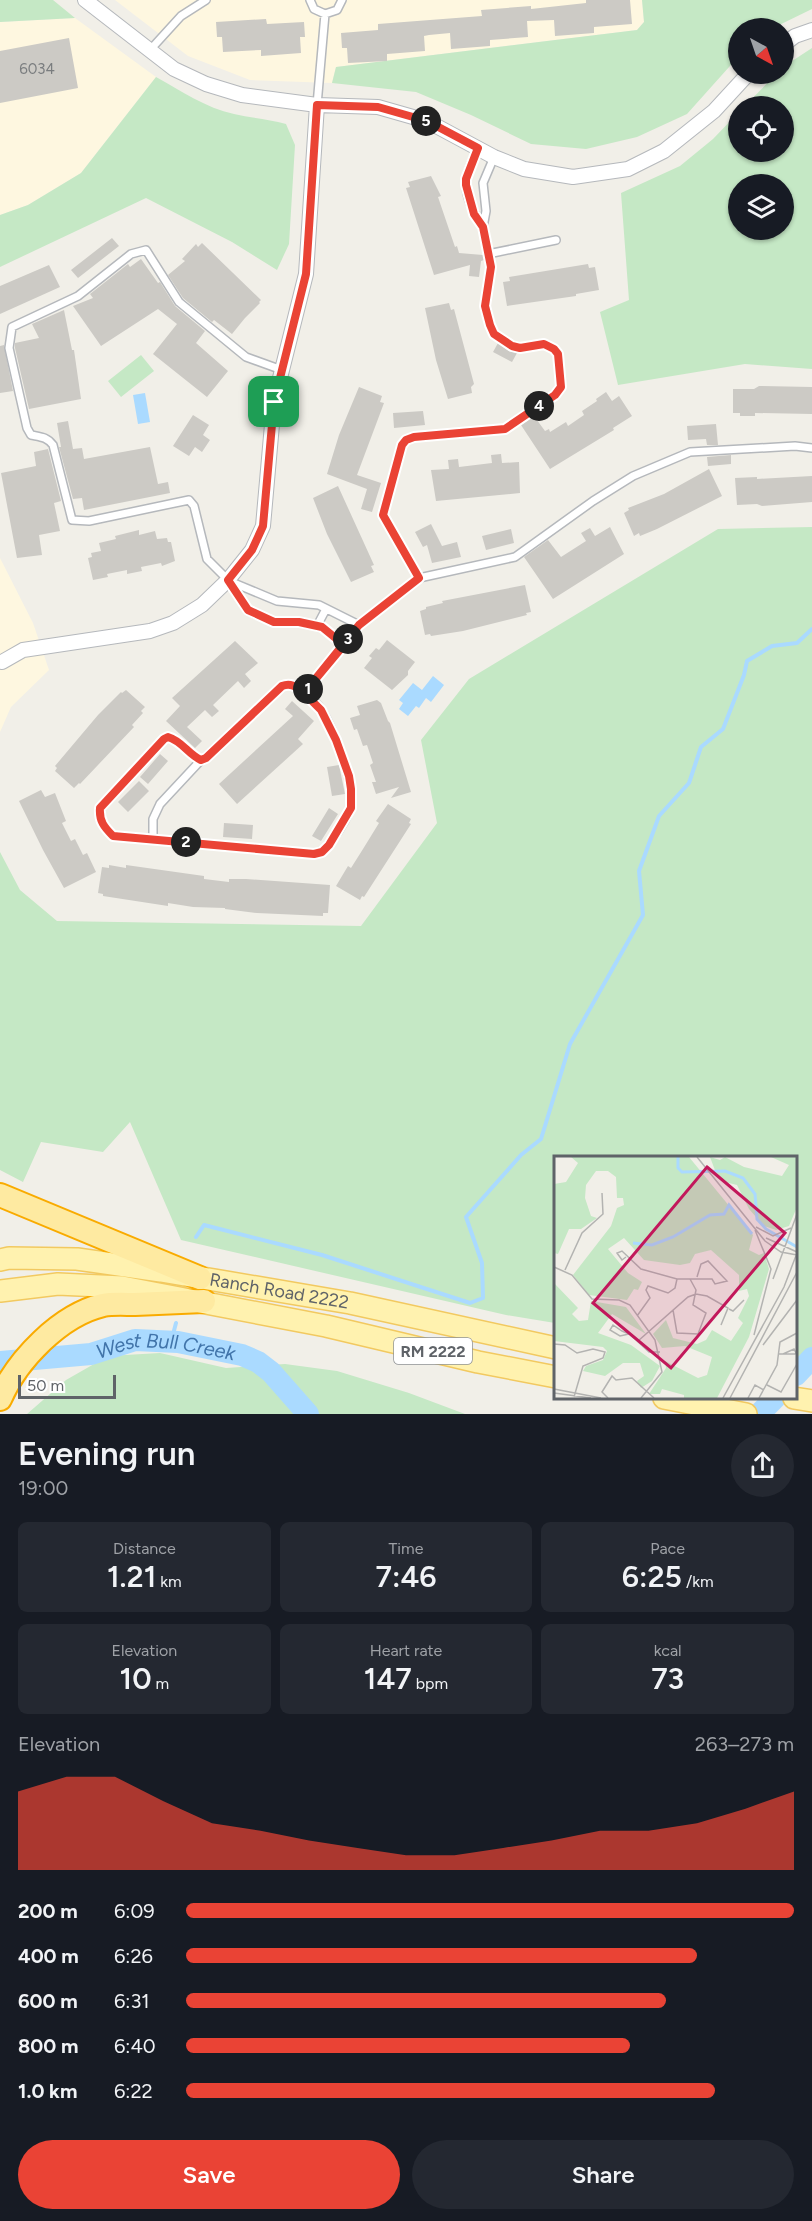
<!DOCTYPE html>
<meta charset="utf-8">
<style>
body{margin:0;font-family:Figtree,sans-serif;background:#242831;color:#f1f3f6;height:100vh;display:flex;flex-direction:column;font-size:22px;white-space:nowrap}
*{box-sizing:border-box;margin:0}
p{font-size:20px;color:#9ea1a6}
.icon{flex:none;width:33px;height:33px;fill:none;stroke:currentColor;stroke-width:2;stroke-linecap:round;stroke-linejoin:round}
.map{position:relative;height:1414px;overflow:hidden}
.panel{display:flex;flex-direction:column;background:#171b24;flex:1}
.panel>*{flex:none}
.needle{width:39px;rotate:140deg}
.fabs{position:absolute;left:728px;top:18px;display:grid;gap:12px}
.fabs a{display:grid;place-items:center;width:66px;height:66px;border-radius:50%;background:#171b24;box-shadow:0 2px 4px #0004;font-size:30px}
.scale{position:absolute;left:18px;bottom:15px;width:98px;box-sizing:border-box;padding-left:6px;border:3px solid #5f6368;border-top:0;font-size:16px;line-height:21px;white-space:nowrap;color:#5f6368;-webkit-text-stroke:4px #fff;paint-order:stroke}
.pin{position:absolute;display:grid;place-items:center;width:51px;height:51px;color:#fff;margin:-26px;border-radius:12px;box-shadow:0 3px 9px #0006}
.km{position:absolute;width:30px;height:30px;margin:-15px;border-radius:50%;background:#222;color:#fff;font-size:16px;line-height:30px;text-align:center}
.round{display:grid;place-items:center;flex:none;width:63px;height:63px;border-radius:32px;background:#242831}
.head{display:flex;align-items:center;justify-content:space-between;height:102px;padding:0 18px}
h1{font-size:33px;font-weight:600;line-height:45px}
.stats{display:grid;grid-template-columns:repeat(3,1fr);gap:9px;height:102px;padding:6px 18px}
.stats div{display:grid;align-content:center;border-radius:9px;background:#242831;text-align:center}
.stats b{font-size:30px;font-weight:600}
.stats small{font-size:16px;font-weight:400}
.stats p{font-size:16px}
.chart{height:168px;padding:12px 18px}
.chart p{display:flex;justify-content:space-between}
.chart svg{width:100%;height:108px;margin-top:6px;fill:#ea4335;opacity:.7}
.button{display:flex;gap:12px;margin-top:auto;padding:12px 18px}
.button a{flex:1;height:69px;border-radius:36px;background:#ea4335;color:#fff;font-size:24px;font-weight:600;line-height:69px;text-align:center}
.button a+a{background:#242831;color:#f1f3f6}
ul{padding:0 18px;list-style:none;font-size:20px}
li{display:grid;grid-template-columns:96px 72px 1fr;align-items:center;height:45px}
li i{height:15px;border-radius:8px;background:#ea4335}
.map>svg:first-child{display:block}
.commercial{fill:#fef7e0}
.green{fill:#c5e8c5;fill-rule:evenodd}
.water{fill:#aadaff}
.lines{fill:none;stroke-linecap:round;stroke-linejoin:round}
.stream{stroke:#aadaff;stroke-width:4}
.river{stroke:#aadaff;stroke-width:22}
.building{fill:#cccac5}
.service-casing{stroke:#b5b8bc;stroke-width:10}
.minor-casing{stroke:#b5b8bc;stroke-width:16}
.primary-casing{stroke:#f2c960;stroke-width:24}
.trunk-casing{stroke:#f9ab00;stroke-width:26}
.service{stroke:#fff;stroke-width:7}
.minor{stroke:#fff;stroke-width:14}
.primary{stroke:#fff2af;stroke-width:21}
.trunk{stroke:#feeaa1;stroke-width:22}
.route-casing{stroke:#fff;stroke-width:12}
.route{stroke:#ea4335;stroke-width:8}
.labels{text-anchor:middle;stroke-width:4.5;stroke-linejoin:round;paint-order:stroke}
.number-label{font-size:15px;fill:#7a7d7f}
.shield{fill:#fff;stroke:#8f9295;stroke-width:1.5}
.shield-label{font-size:16px;font-weight:bold;fill:#5f6368}
.street-label{font-size:18px;fill:#5f6368;stroke:#fff}
.water-label{font-size:20px;font-style:italic;fill:#4174aa;stroke:#fff}
.inset-river{fill:none;stroke:#aadaff;stroke-width:3}
.inset-road{fill:none;stroke:#b3b3b1;stroke-width:1.5}
.view{fill:#c2185b;fill-opacity:0.15;stroke:#c2185b;stroke-width:3}
.inset-edge{fill:none;stroke:#5f6368;stroke-width:3}
</style>
<div class="map">
<svg width="812" height="1414" viewBox="0 0 812 1414">
<rect width="100%" height="100%" fill="#f1efe8"/>
<path class="commercial" d="M115,0H642L644,22L637,30L336,67L332,83L250,80L188,56Z
M75,18L156,77L81,173L28,205L0,215V22Z
M0,558L33,623L49,670L11,707L0,732Z"/>
<path class="green" d="M0,0H53L75,18L0,22Z
M642,0H812V9L773,28H738V57L687,114L637,137L586,149L531,144L471,115L416,92L332,83L336,67L637,30L644,22Z
M812,48V369L745,364L618,385L600,312L629,300L621,193L680,166L713,139L738,113V152H783V106H745L776,74H783V67ZM783,184V230H738V184Z
M156,77C181,91 206,108 234,114C251,118 269,119 286,124L295,145L289,244L277,270L232,242L146,198L0,267V215L28,205L81,173Z
M141,355L154,371L121,397L108,381Z
M812,527V1364L796,1361V1158H556L555,1323L506,1315L181,1240L130,1122L103,1152L41,1142L23,1182L0,1170V852L20,890L57,921L361,926L437,823L421,740L469,679L718,529Z
M160,1353L226,1368L285,1364L337,1371L409,1393L465,1414H27L66,1380L108,1356Z"/>
<path class="water" d="M145,393L150,422L138,424L133,395Z
M433,676L444,685L431,702L426,698L419,708L416,706L408,716L399,709L403,703L399,700L413,683L422,690Z"/>
<g class="lines">
<path class="stream" d="M196,1237L204,1225L322,1255L470,1303L483,1298L482,1263L466,1217L521,1155L541,1139L570,1044L643,915L639,871L659,816L689,783L701,747L723,729L744,675L747,661L772,646L797,643L812,629
M171,1342L176,1323"/>
<g class="river">
<path id="s1" d="M0,1362L91,1354L135,1340L178,1342L242,1355L258,1362L271,1372L308,1414"/>
<path d="M796,1375L812,1358"/>
<path d="M759,1414L775,1398"/>
</g>
</g>
<path class="building" d="M586,0H630L632,24L594,27V33L555,36L554,20L527,21L528,37L490,40V46L451,49L450,33L429,35L424,36L425,51L387,54V61L348,63L347,48H342L341,33L378,30V24L482,16L481,10L531,6V9L586,3Z
M266,19L267,24L304,22L305,37H300L301,53L261,56V50L223,52L222,37H217L216,22Z
M69,38L78,88L0,103V51Z
M431,176L441,196L438,197L455,247L457,246L459,253L483,255L484,260L481,261L479,277L469,276L470,265L434,275L406,188L410,187L408,182Z
M112,238L119,246L78,278L71,270Z
M202,243L261,300L259,302L260,303L245,318L232,334L214,320L212,322L183,298L168,275L185,261L182,259L196,244L198,247Z
M141,259L158,283L160,282L175,306L205,331L196,343L228,371L207,397L153,354L177,324L158,309L101,346L73,306L93,298L90,294L128,264L130,267Z
M588,264L589,268L595,267L599,290L576,294V296L507,306L503,282L510,281L509,277Z
M49,265L60,287L0,314V286Z
M449,303L451,310L454,309L474,384L471,387L472,393L448,399L436,360L425,308Z
M64,310L72,350H74L81,399L29,409L15,348V343L39,338L32,324Z
M498,343L509,351L517,353L512,362L493,352Z
M4,345L13,391L0,393V346Z
M759,386L812,387V414L755,413V416H740V413H733V389H754Z
M359,387L382,396L380,402L384,403L357,475L381,483L372,512L361,509L367,489L327,474L339,435Z
M606,392L612,401L619,396L632,416L613,428L614,430L550,469L521,425L534,416L545,431L549,429L550,432L566,422L568,426L584,415L582,411L597,401L596,399Z
M423,411L425,425L394,428L393,413Z
M193,415L209,425L203,435L210,440L202,452L195,447L189,456L173,446Z
M68,421L73,449L82,448L84,459L150,447L158,484L168,482L170,493L84,510L82,498L73,499L59,447H61L57,423Z
M716,424L718,445H707L706,439L688,440L687,426Z
M48,449L61,501L54,503L60,531L39,535L42,555L17,558L1,473L36,466L34,452Z
M501,454L502,463L519,462L520,493L436,501L431,470L449,469L448,460L458,459L459,467L492,463L491,455Z
M731,455V464L708,466L707,457Z
M709,469L722,496L657,529L640,536L639,533L634,536L624,513L629,510L628,508L664,494Z
M812,476V502L762,506L757,504L737,505L735,478L757,477V479Z
M338,486L374,565L371,566L374,572L351,582L327,534L313,498Z
M431,524L442,546L457,542L461,557L432,563L427,545L423,547L415,532Z
M610,527L624,554L553,599L524,557L548,540L561,557L586,541L581,533L590,528L595,536Z
M511,529L514,543L486,550L482,536Z
M139,530V535L155,531L157,539L167,538L168,542H171L175,561L162,566L161,563L141,567L142,571L127,574V570L107,574L108,577L93,580L88,558L92,557L91,553L101,551L99,543L116,539L115,536Z
M525,585L531,612L526,613L527,615L463,631L431,636L430,634L425,635L420,611L426,609V607L443,603L442,601Z
M387,640L415,662L408,671V675L392,690L364,668L372,658L369,656L376,648L379,650Z
M235,641L258,663L245,674L251,681L244,688L238,681L213,705L219,711L212,717L205,710L187,727L202,741L195,748L166,721L180,706L172,698Z
M126,690L145,707L141,711L143,713L132,725L134,727L80,784L79,783L74,788L55,771L57,768L55,766L98,715L121,692L122,693Z
M377,700L381,703L388,721L390,723L411,792L391,798L399,787L376,794L372,782H376L370,765L373,763L367,745L363,746L357,729L354,730L350,718L360,715L357,706Z
M292,701L314,721L298,739L303,744L237,804L219,784L293,716L285,709Z
M160,754L168,761L148,784L140,777Z
M339,765L345,794L332,796L327,767Z
M139,781L149,791L128,812L118,802Z
M41,790L45,797L55,793L66,821L62,823L71,841L75,839L83,855L87,853L96,872L64,888L43,850L19,801Z
M388,804L411,819L409,823L411,824L364,897L362,896L360,900L336,886L348,866L351,868L363,849L379,823L376,821Z
M329,808L338,814L321,841L312,836Z
M224,823L253,825L252,839L223,837Z
M109,865L126,868V865L204,876V879L229,882V879H246L330,885L328,913H323V916L257,913L225,909V908L193,907L168,903V906L103,896V894L98,893L102,867L109,868Z"/>
<g class="lines">
<g class="service-casing">
<path id="service" d="M310,0L314,9L325,14L337,10L342,0
M150,50L181,16L206,0
M317,105L325,14
M478,148C474,158 467,170 466,181C465,196 475,215 483,227
M488,254L556,240
M282,370L246,357L179,302L146,250L131,254L78,296L12,327L9,348L27,428L31,435C41,437 47,437 53,445L72,520L89,521L189,500L194,506L207,559L228,580L248,611L274,622H299L322,627L343,645
M419,578L383,515L402,445L406,440L414,437L505,429L555,395L561,387L558,354L554,349L544,344L520,348L512,346L494,334L490,325L485,306L491,267L483,227L486,211L483,183L494,157
M229,581L277,601L319,605L359,625
M317,626L326,609
M305,693C311,698 317,703 321,709C333,728 358,790 350,810C344,824 332,841 322,852L313,854L113,836C104,827 99,821 100,809L164,739L168,737C182,741 188,755 201,760L205,758L282,686C292,682 297,688 305,693L359,625L419,578L515,557L593,501L633,476L690,452L795,446L812,448
M153,839V819L160,804L201,760"/>
</g>
<g class="minor-casing">
<path id="minor" d="M85,0L174,69L206,84L242,95L317,105L378,107L427,121L494,157L524,169L573,177L628,169L664,151L714,111L748,74
M783,45L795,36L812,30
M2,662L23,650L150,631L173,623L202,605L228,580L252,550L263,526L274,402L306,274L317,105"/>
</g>
<g class="primary-casing">
<g id="primary">
<path id="s2" d="M0,1260L9,1258L77,1259L161,1271L350,1303L556,1348"/>
<path d="M0,1291L58,1284L122,1287L326,1326L478,1362L556,1377"/>
<path d="M664,1398L746,1414"/>
<path d="M794,1398L812,1401"/>
</g>
</g>
<g class="trunk-casing">
<path id="trunk" d="M0,1195L200,1278
M0,1399C17,1360 60,1315 103,1305C113,1303 125,1304 135,1304C158,1303 181,1302 204,1301"/>
</g>
<use href="#service" class="service"/>
<use href="#minor" class="minor"/>
<use href="#primary" class="primary"/>
<use href="#trunk" class="trunk"/>
</g>
<g class="lines">
<g class="route-casing">
<path id="route" d="M274,402L263,526L252,550L228,580L248,610L274,622H299L322,627L344,645L304,693C297,688 292,682 282,686L206,758L201,760C188,754 182,741 168,737L164,739L100,808C99,821 104,827 113,836L314,854L322,852L329,845L351,808V789L349,776L336,740L321,710L304,693L359,625L419,578L383,515L402,445L406,440L414,437L505,429L555,395L561,387L558,354L554,349L544,344L520,348L512,346L494,334L490,325L485,306L491,267L483,227L474,214L466,185V179L478,148L427,121L378,107L317,105L306,274L274,402"/>
</g>
<use href="#route" class="route"/>
</g>
<g class="labels">
<g class="number-label">
<text x="37" y="74">6034</text>
</g>
<rect class="shield" x="394" y="1338" width="78" height="26" rx="4.5"/>
<g class="shield-label">
<text x="433" y="1357">RM 2222</text>
</g>
<g class="street-label">
<text dy="6" stroke="none"><textPath href="#s2" startOffset="282">Ranch Road 2222</textPath></text>
</g>
<g class="water-label">
<text dy="7" stroke="none"><textPath href="#s1" startOffset="168">West Bull Creek</textPath></text>
</g>
</g>
<g transform="translate(554 1156)">
<rect width="243" height="243" fill="#f1efe8"/>
<path d="M17,1H135L199,79L195,94L205,99L210,97L215,113L195,181L163,242H130V239L108,233L106,238H95L112,212L111,205L144,222L153,219L158,201L131,190L108,192L99,178L112,164L119,182L143,188L152,184L158,174L177,185L189,167L184,162L195,140L193,133L185,135V119L157,94L141,98L136,107L126,109L90,104L70,82L54,93L74,117L88,126L84,134L80,133L73,144L35,139L19,119L57,70L63,52L70,49L69,42H63L62,21L54,15H42L32,29L31,42L37,60L43,62L27,73H15L4,98L0,97V28L12,26L24,7ZM156,1L166,4L171,1L190,11L228,20L235,9L217,1H243V51L235,70L222,74L210,70L195,53L183,29L171,26L162,17ZM0,127L24,152L18,158L25,165L34,164L37,145L72,151L92,178L58,158L44,177L77,189L106,210L98,225L87,232L83,225L90,220L86,207H69L51,220L29,215L32,210L49,204L53,195L49,191L0,185Z" fill="#c5e8c5"/>
<path class="inset-river" d="M124,1V12L128,16L171,15L189,22L201,38L203,63L212,73L243,91M79,87L98,89L119,81L156,59L170,58L175,49L198,78"/>
<path class="inset-road" d="M143,1L211,85L227,96L243,99M202,71L219,80L237,72M212,82L243,96M72,101L68,104L63,97L68,95L87,113L123,123H158L161,128L173,125L154,105L147,108L143,121M0,111L18,119L38,143L65,144L76,149L101,184L108,216L87,242M11,114L28,77L49,58L48,37M219,123L243,58M175,153L179,155L190,144M119,154L123,177L144,178L152,157L139,149L142,134L136,123M83,160L96,142L92,134L94,130L114,137L121,132L123,123M75,178L66,180L56,174L59,169L68,175L75,178L82,184L95,196H106M200,179L217,113L201,74M84,185L134,141L142,138L153,140L174,152L167,169M0,188L11,189L23,197L39,193L51,196L49,202L29,210L20,241M209,189L243,144M224,198H241L242,197L240,193L229,198M213,229L227,236L243,208M0,233L47,242M0,237L37,242M54,242L48,236L58,220L62,224L78,222L100,242M169,242L230,131L243,97M176,242L243,116M194,242L201,229L210,234M205,242L223,209L226,186L243,177"/>
<path class="view" d="M153,11L231,77L117,212L39,147Z"/>
<rect width="243" height="243" class="inset-edge"/>
</g>
</svg>
<div class="fabs">
<a><svg class="needle" viewBox="-14 -14 28 28"><path d="M0-13l5 13h-10z" fill="#e53935"/><path d="M0 13l5-13h-10z" fill="#9ea1a6"/></svg></a>
<a><svg class="icon" aria-label="locate" viewBox="0 0 24 24"><circle cx="12" cy="12" r="6"/><path d="M12 2v4M12 18v4M2 12h4M18 12h4"/></svg></a>
<a><svg class="icon" aria-label="layers" viewBox="0 0 24 24"><path d="M12 4l9 5-9 5-9-5zM3 14l9 5 9-5"/></svg></a>
</div>
<div class="scale">50 m</div>
<div class="pin" style="left:274px;top:402px;background:#1e9e55"><svg class="icon" aria-label="arrive" viewBox="0 0 24 24"><path d="M6 21V4h12l-3 4 3 4H6"/></svg></div>
<b class="km" style="left:308px;top:689px">1</b>
<b class="km" style="left:186px;top:842px">2</b>
<b class="km" style="left:348px;top:639px">3</b>
<b class="km" style="left:539px;top:406px">4</b>
<b class="km" style="left:426px;top:121px">5</b>
</div>
<section class="panel">
<div class="head"><div><h1>Evening run</h1><p>19:00</p></div><a class="round"><svg class="icon" aria-label="share" viewBox="0 0 24 24"><path d="M12 15V3M7 8l5-5 5 5M5 13v7h14v-7"/></svg></a></div>
<div class="stats">
<div><p>Distance</p><b>1.21<small> km</small></b></div>
<div><p>Time</p><b>7:46</b></div>
<div><p>Pace</p><b>6:25<small> /km</small></b></div>
</div>
<div class="stats">
<div><p>Elevation</p><b>10<small> m</small></b></div>
<div><p>Heart rate</p><b>147<small> bpm</small></b></div>
<div><p>kcal</p><b>73</b></div>
</div>
<div class="chart"><p><span>Elevation</span>263–273 m</p>
<svg viewBox="0 0 160 44" preserveAspectRatio="none"><path d="M0 44V12L10 6L20 6L30 16L40 25L50 28L60 32L70 35L80 38L90 38L100 35L110 32L120 28L130 28L140 25L150 19L160 12V44z"/></svg>
</div>
<ul>
<li><b>200 m</b>6:09<i style="width:100%"></i></li>
<li><b>400 m</b>6:26<i style="width:84%"></i></li>
<li><b>600 m</b>6:31<i style="width:79%"></i></li>
<li><b>800 m</b>6:40<i style="width:73%"></i></li>
<li><b>1.0 km</b>6:22<i style="width:87%"></i></li>
</ul>
<div class="button"><a>Save</a><a>Share</a></div>
</section>
